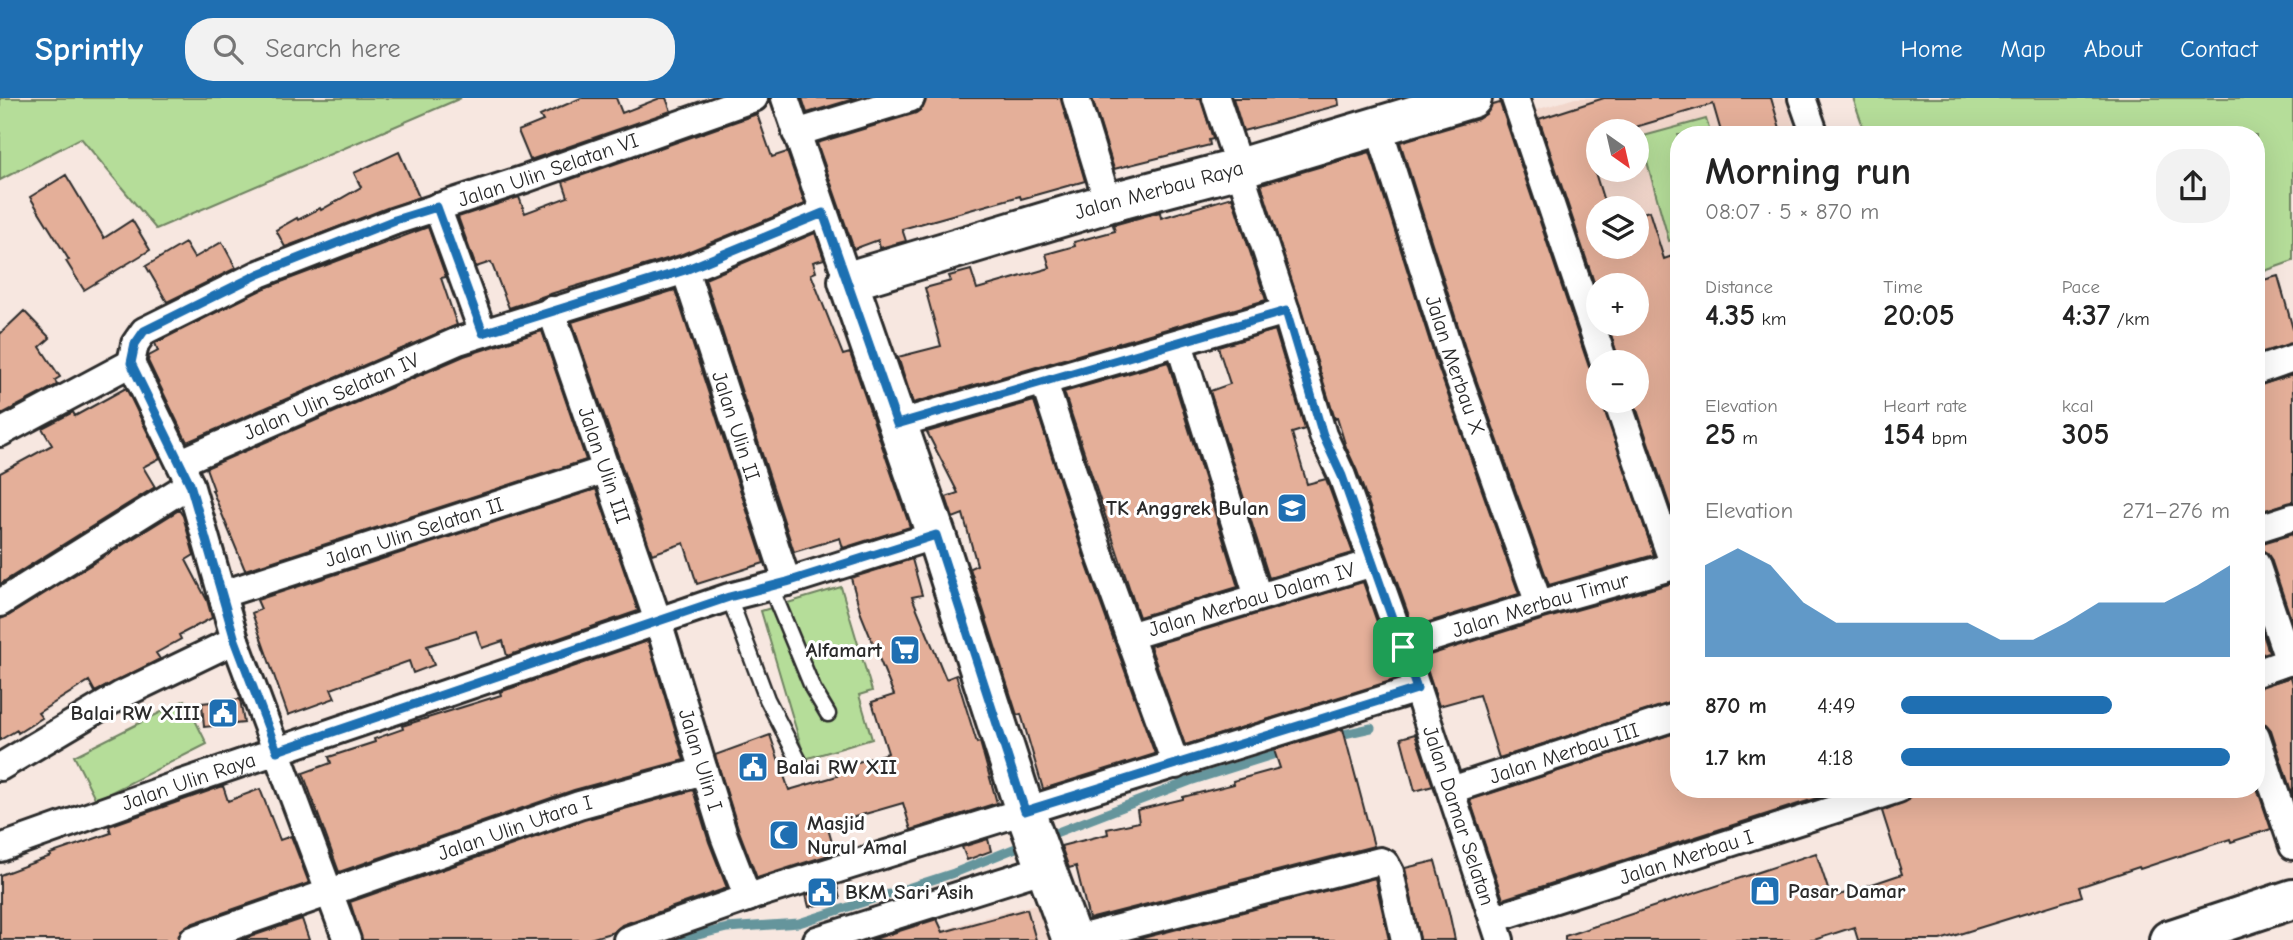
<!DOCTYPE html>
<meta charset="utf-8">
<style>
body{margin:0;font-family:"Comic Neue",sans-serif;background:#f2f2f2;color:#222;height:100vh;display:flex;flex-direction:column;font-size:26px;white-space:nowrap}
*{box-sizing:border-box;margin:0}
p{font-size:23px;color:#767676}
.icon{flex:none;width:38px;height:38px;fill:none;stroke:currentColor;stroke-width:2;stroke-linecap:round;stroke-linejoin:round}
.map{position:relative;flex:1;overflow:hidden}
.details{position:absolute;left:1670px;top:28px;width:595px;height:672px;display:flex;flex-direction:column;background:#fff;border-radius:28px;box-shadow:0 7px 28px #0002}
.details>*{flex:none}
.needle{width:46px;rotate:146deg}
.buttons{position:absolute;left:1586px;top:21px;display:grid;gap:14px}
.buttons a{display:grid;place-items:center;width:63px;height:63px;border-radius:50%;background:#fff;box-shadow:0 7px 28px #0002;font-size:35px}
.pin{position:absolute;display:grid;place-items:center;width:60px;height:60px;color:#fff;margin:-30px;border-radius:14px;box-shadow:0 4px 10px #0006}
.round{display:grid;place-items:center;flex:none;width:74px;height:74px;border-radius:28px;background:#f2f2f2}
.head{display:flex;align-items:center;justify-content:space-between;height:119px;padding:0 35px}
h1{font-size:38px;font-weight:600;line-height:52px}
.metrics{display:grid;grid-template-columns:repeat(3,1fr);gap:10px;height:119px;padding:7px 35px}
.metrics div{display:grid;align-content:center}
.metrics b{font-size:30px;font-weight:600}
.metrics small{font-size:19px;font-weight:400}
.metrics p{font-size:19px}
.chart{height:196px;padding:14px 35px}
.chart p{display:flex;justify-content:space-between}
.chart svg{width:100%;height:126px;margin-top:7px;fill:#1f6fb2;opacity:.7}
ul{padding:0 35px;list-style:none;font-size:23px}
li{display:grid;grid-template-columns:112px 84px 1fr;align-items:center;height:52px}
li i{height:18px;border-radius:9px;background:#1f6fb2}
header{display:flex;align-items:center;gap:42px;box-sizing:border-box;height:98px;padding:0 35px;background:#1f6fb2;color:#fff}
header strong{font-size:33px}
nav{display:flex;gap:38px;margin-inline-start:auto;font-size:24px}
.search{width:490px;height:63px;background:#f2f2f2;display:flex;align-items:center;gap:18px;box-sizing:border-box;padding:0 24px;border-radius:28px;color:#767676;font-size:26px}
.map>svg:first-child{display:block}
.built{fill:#f1d6cb;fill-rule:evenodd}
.green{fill:#b5dd99;stroke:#708462;stroke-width:2}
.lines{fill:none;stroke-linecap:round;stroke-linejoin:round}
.stream{stroke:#65959c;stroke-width:9}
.building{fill:#e4af99;stroke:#2b2b2b;stroke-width:2}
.lane-casing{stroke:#2b2b2b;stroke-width:19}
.street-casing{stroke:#2b2b2b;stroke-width:32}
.secondary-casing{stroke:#2b2b2b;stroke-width:44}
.lane{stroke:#fff;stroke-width:14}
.street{stroke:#fff;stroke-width:26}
.secondary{stroke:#fff;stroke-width:38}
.route-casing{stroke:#fff;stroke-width:14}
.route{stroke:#1f6fb2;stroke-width:9}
.labels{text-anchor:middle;stroke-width:6;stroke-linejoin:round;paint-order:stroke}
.street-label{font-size:21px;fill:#2b2b2b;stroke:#fff}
.poi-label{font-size:21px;font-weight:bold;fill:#2b2b2b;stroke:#fff;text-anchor:start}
</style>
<header>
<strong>Sprintly</strong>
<div class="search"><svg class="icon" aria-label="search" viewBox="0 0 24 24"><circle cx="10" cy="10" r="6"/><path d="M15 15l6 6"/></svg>Search here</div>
<nav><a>Home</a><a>Map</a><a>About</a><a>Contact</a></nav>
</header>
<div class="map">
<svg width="2293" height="842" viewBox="0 0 2293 842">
<rect width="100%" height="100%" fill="#f7e7e0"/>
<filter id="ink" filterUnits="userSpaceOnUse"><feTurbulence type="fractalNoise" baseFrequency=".0143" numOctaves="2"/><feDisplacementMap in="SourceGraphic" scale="14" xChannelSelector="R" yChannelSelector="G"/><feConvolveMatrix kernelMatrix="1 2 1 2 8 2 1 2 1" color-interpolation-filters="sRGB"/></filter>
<g filter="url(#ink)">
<path class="built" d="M1575,0H1786L1796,37H1678V216L1598,242L1526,15ZM1598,33H1636V72H1598ZM1598,110H1636V149H1598ZM1598,187H1636V226H1598Z
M1039,805L1052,842H912L975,822Z"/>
<path class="green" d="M0,0H461L156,131L81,40L0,82Z
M1853,0H2293V163L2256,176V37H1866Z
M1706,21L1711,37H1678V140L1669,143L1640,39Z
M841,489L872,593L859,597L872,641L805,661L761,513Z
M185,602L207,646L96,702L74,658Z"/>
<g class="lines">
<path class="stream" d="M1335,638L1371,630
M1045,739L1190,683L1285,653
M678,842L727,830L799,825L954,775L1028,745"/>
</g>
<path class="building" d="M581,0H616L622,15L660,0H666L671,13L530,62L518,33L543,23L540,18Z
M802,0H857L807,15Z
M926,0H1061L1085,83L1021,101L1020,98L902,131L906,143L880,150L878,142L854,151L817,45L916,15L923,10Z
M1092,0H1201L1213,41L1209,42L1210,47L1114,71Z
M1233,0H1338L1339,7L1243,33Z
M1604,0H1771L1782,37H1722L1713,6L1622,33H1598V53L1589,55L1606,110H1598V149H1636V117L1649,113L1664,161L1678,156V432L1634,303H1636V264H1619L1608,226H1636V187H1598V196L1539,21Z
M1500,5L1589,269L1598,278V303H1602L1654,457L1549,487L1466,253L1400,44L1478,21L1487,15L1492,7Z
M757,16L772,59L787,54L805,106L680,157L547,197L509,210L491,164L476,169L458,119L519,99L525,115L568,99L563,84Z
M399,54L419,99L285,149L276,132L297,120L298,122L320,110L321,112L361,89L354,75Z
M1370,54L1436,263L1519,496L1413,529L1357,373L1346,349L1337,320L1335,321L1261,86Z
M66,77L104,140L132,122L150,152L84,192L66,163L69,162L30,99Z
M1232,99L1266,202L913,305L898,259L941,248L925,190L951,183L949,178L971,172L977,191L1050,170L1046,156L1075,148L1074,144L1115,133L1113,127L1160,114L1161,120Z
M428,129L446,179L441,180L457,227L187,344L148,263L149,258L158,253L155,245L265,190Z
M815,135L824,161L813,164L816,174L811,176L843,257L850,255L910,429L843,450L840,440L794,454L705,181Z
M222,144L236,170L167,204L146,168L185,145L194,160Z
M2278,178L2293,231V245L2256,256V184Z
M675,192L764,465L697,486L684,445L652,456L572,224Z
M24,213L50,240L40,249L60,279L55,282L57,287L0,317V236Z
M1275,232L1305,331L1292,335L1307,386L1326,381L1353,455L1269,480L1210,293L1230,286L1218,249Z
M542,233L586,362L245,472L212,392H214L206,370L464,258Z
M1168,264L1238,489L1139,519L1064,294Z
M2293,277V404L2256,415V288Z
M126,290L160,360L143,369L155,389L0,486V375L52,347L42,330L73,314L75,318Z
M1034,303L1086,465L1155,656L1043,691L1021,616L1017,617L970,470L977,467L963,416L953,420L946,399L958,395L927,334Z
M596,391L638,513L507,558L503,543L482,550L476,533L427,548L434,567L413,575L409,563L331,591L335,600L288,617L252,515L261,511L257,502Z
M179,412L183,418L194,457L186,462L207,502L212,520L179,537L181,541L156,555L160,561L158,562L95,594L89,583L38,615L42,620L18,635L17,632L0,642V521L8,518Z
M2293,436V527L2271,461L2267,455L2260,451L2259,446Z
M912,461L922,497L912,499L946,581L956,577L977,645L980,644L997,705L911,732L903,705L827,727L835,755L757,780L739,733L715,657L770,637L789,692L837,678L835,671L888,655L872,604L894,597L861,516L851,480Z
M1363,484L1397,581L1185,647L1150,548Z
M1676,484L1678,492V603L1499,660L1479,597L1439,608L1423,559L1544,521Z
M2256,515L2269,554L2256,558Z
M648,543L684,662L574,692L339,774L303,675L331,665L329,659L375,644L374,641L403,631L402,628L501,597L500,594Z
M2291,579L2293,586V699L2271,632L2266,626L2256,623V590Z
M240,601L244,625L204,629L202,605Z
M1343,631L1374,748L1089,821L1076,768L1069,770L1061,748L1108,736L1107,731L1139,724L1137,712L1183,701V699L1234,686L1233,683L1280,670L1274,652Z
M1678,634V691L1842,692L1503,801L1470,702Z
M1415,636L1433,688L1415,693L1401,640Z
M2256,687L2271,731L2231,744L2230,741L2140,771L2139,769L2079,789L2082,798L1940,842H1858L1854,829L1814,842H1565V838L1816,755L1831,800L1902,776L1882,713L1909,702L1913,691H2256Z
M223,688L228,703L260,691L280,742L291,738L309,785L188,827L181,832L178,842H0V777L51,758L50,756L111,735L109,728Z
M693,692L709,744L727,790L622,827L614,834L586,842H362L350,804L584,722Z
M988,741L991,753L967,762L962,749Z
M1435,763L1449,814L1455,842H1420L1405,770Z
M1375,780L1389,842H1135Z
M837,788L840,801L809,809L806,797Z
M1027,811L1036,842H871L937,821L943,834Z
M302,821L309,842H241Z"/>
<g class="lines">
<g class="lane-casing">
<path id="lane" d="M770,487L813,591L828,616
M729,499L767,601L800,665"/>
</g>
<g class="street-casing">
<g id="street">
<path d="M785,0L848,183"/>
<path d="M1076,0L1108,105"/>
<path id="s1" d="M1216,0L1286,213L1323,337L1342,378L1403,549L1500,842"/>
<path d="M1515,0L1604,264"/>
<path d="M1802,0L1815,37"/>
<path id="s2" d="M1378,27L1451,258L1539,506"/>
<path d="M796,35L911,0"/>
<path d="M437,109L483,235"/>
<path id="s3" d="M685,172L787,484"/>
<path id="s4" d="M551,212L658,523L724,738L748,800"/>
<path d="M1179,245L1258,499"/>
<path id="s5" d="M131,265L135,246L144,233L259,176L395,123L525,81L754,0"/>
<path d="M131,265L190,386L235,542L347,842"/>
<path d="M2256,273L2293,260"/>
<path d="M1044,284L1101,460L1176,667"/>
<path d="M1617,303L1674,468"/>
<path d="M897,326L1286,213"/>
<path d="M0,335L131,265"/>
<path id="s6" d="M181,364L458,243L685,172L823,115"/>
<path d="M2256,431L2293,419"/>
<path d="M2256,466L2289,564"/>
<path id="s7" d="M223,496L605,372"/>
<path d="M0,505L190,386"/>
<path id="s8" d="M1129,538L1373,465"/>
<path id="s9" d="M1403,549L1539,506L1678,467"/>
<path d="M2256,575L2293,562"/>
<path d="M2256,638L2293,748"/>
<path d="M0,669L121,597L235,542"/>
<path id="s10" d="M1451,692L1678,618"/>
<path id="s11" d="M0,750L177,687L729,499L787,484L936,437"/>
<path id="s12" d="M1493,821L1898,691"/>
<path id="s13" d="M193,842L579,707L704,673"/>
<path d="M627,842L764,794L1417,591"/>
<path d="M817,842L1046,770"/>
<path d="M1071,842L1380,763L1385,765L1390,774L1405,842"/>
</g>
</g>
<g class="secondary-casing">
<g id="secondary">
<path id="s14" d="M1072,842L1025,713L936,437L848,183L1108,105L1229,73L1472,0"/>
<path d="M2169,842L2293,801"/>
</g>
</g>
<use href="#lane" class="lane"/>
<use href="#street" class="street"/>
<use href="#secondary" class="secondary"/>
</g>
</g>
<g class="lines" filter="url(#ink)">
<g class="route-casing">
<path id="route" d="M437,109L483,235L685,172L823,115L897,326L1286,213L1323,337L1342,378L1417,591L1025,713L936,437L787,484L729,499L277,653L235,542L190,386L131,265L135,246L144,233L259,176L395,122Z"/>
</g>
<use href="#route" class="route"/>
</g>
<defs>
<g id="school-square" transform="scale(1.575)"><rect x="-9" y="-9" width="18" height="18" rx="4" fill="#1f6fb2" stroke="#fff"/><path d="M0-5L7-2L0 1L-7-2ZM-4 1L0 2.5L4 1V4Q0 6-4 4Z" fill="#fff"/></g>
<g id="supermarket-square" transform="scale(1.575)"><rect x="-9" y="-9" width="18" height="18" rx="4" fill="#1f6fb2" stroke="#fff"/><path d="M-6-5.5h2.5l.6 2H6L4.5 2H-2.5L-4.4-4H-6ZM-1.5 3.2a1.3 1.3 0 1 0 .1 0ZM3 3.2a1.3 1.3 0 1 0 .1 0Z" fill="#fff"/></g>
<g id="civic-square" transform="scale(1.575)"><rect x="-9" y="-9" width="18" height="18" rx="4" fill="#1f6fb2" stroke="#fff"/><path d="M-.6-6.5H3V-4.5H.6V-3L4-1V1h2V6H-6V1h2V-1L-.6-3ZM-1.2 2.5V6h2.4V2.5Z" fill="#fff"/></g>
<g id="mosque-square" transform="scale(1.575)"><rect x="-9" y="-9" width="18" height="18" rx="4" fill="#1f6fb2" stroke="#fff"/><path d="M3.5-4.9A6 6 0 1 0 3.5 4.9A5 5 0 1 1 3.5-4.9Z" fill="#fff"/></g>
<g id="shop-square" transform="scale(1.575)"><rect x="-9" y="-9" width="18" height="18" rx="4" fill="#1f6fb2" stroke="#fff"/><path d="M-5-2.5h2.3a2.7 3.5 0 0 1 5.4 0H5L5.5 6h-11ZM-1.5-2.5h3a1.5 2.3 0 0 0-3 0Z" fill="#fff"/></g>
</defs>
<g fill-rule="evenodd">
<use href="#school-square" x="1292" y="410"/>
<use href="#supermarket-square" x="905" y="552"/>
<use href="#civic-square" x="223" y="615"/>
<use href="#civic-square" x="753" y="669"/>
<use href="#mosque-square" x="784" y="737"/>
<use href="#shop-square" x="1765" y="793"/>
<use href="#civic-square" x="822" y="794"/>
</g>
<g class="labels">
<g class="street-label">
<text dy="7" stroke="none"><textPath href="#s5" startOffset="471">Jalan Ulin Selatan VI</textPath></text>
<text dy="7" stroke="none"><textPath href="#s14" startOffset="1020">Jalan Merbau Raya</textPath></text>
<text dy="7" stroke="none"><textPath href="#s2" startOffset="252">Jalan Merbau X</textPath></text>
<text dy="7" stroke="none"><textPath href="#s6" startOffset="164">Jalan Ulin Selatan IV</textPath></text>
<text dy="7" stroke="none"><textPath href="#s3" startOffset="164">Jalan Ulin II</textPath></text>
<text dy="7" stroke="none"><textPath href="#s4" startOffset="164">Jalan Ulin III</textPath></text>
<text dy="7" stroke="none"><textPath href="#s7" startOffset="201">Jalan Ulin Selatan II</textPath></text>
<text dy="7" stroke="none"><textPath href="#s8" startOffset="128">Jalan Merbau Dalam IV</textPath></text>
<text dy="7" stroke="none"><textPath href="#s9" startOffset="144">Jalan Merbau Timur</textPath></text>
<text dy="7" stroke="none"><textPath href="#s10" startOffset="119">Jalan Merbau III</textPath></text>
<text dy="7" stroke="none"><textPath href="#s4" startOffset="474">Jalan Ulin I</textPath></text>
<text dy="7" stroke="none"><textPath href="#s11" startOffset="200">Jalan Ulin Raya</textPath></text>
<text dy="7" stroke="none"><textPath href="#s1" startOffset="758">Jalan Damar Selatan</textPath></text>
<text dy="7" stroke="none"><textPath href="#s13" startOffset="341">Jalan Ulin Utara I</textPath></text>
<text dy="7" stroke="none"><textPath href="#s12" startOffset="203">Jalan Merbau I</textPath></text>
</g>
<g class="poi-label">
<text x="1269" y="417" text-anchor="end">TK Anggrek Bulan</text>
<text x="882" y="559" text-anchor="end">Alfamart</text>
<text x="200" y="622" text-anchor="end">Balai RW XIII</text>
<text x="776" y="676">Balai RW XII</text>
<text x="807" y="732">Masjid<tspan x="807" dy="24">Nurul Amal</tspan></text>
<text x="1788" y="800">Pasar Damar</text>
<text x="845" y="801">BKM Sari Asih</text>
</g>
</g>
</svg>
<div class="buttons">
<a><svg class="needle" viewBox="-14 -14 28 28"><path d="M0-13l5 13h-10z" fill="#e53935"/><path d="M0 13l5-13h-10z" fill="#767676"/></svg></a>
<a><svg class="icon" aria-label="layers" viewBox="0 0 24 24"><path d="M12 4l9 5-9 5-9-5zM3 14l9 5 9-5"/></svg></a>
<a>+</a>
<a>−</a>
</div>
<div class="pin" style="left:1403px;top:549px;background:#1e9e55"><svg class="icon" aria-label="arrive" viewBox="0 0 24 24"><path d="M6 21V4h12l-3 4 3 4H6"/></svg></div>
<section class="details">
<div class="head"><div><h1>Morning run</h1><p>08:07 · 5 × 870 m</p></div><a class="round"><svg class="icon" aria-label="share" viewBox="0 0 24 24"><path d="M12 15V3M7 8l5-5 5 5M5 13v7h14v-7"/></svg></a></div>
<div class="metrics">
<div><p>Distance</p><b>4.35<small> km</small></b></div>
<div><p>Time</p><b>20:05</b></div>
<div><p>Pace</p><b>4:37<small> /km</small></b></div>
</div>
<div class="metrics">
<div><p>Elevation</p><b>25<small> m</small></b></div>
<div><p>Heart rate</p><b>154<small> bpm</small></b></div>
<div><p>kcal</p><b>305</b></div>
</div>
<div class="chart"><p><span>Elevation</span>271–276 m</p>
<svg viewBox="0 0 160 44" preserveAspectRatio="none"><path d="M0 44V12L10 6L20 12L30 25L40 32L50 32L60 32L70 32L80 32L90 38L100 38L110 32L120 25L130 25L140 25L150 19L160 12V44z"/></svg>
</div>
<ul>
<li><b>870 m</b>4:49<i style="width:64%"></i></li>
<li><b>1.7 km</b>4:18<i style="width:100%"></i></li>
</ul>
</section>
</div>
